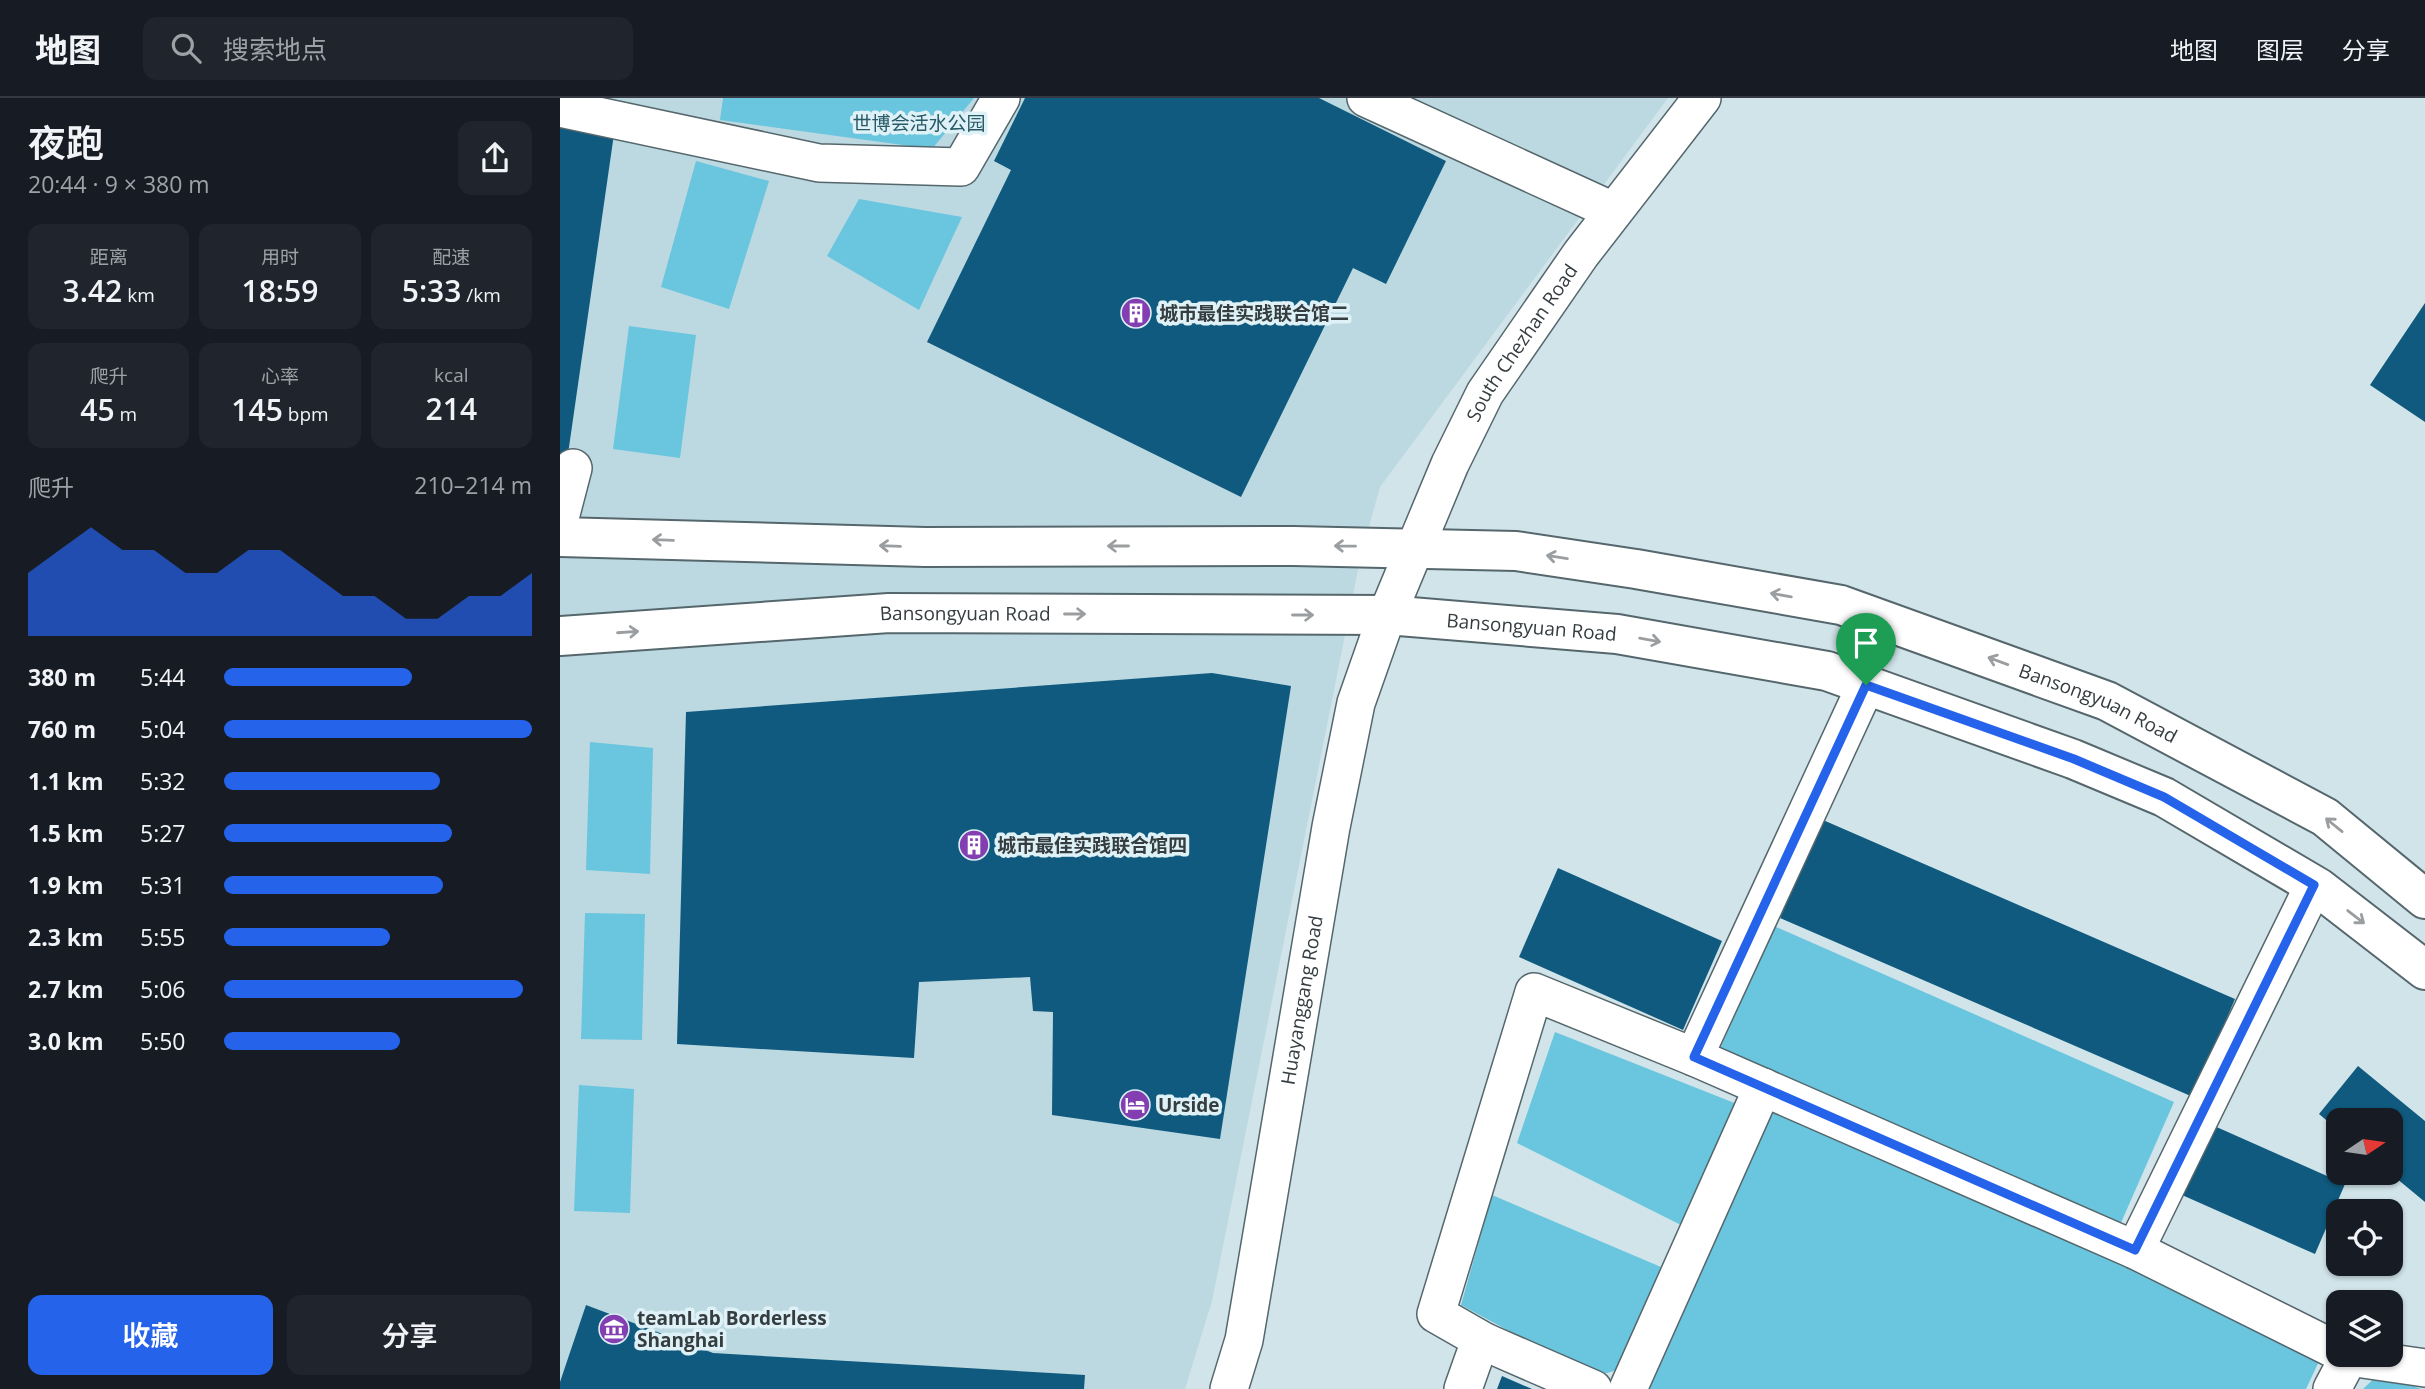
<!DOCTYPE html>
<html lang="zh">
<meta charset="utf-8">
<style>
body{margin:0;font-family:"Open Sans","Noto Sans SC",sans-serif;background:#20242c;color:#f1f3f6;height:100vh;display:flex;flex-direction:column;font-size:26px;white-space:nowrap}
*{box-sizing:border-box;margin:0}
p{font-size:23px;color:#9ea1a6}
.icon{flex:none;width:38px;height:38px;fill:none;stroke:currentColor;stroke-width:2;stroke-linecap:round;stroke-linejoin:round}
.map{position:relative;flex:1;overflow:hidden}
.side{display:flex;flex-direction:column;background:#171b24;width:560px}
.side>*{flex:none}
.needle{width:46px;rotate:77deg}
.controls{position:absolute;left:1766px;top:1010px;display:grid;gap:14px}
.controls a{display:grid;place-items:center;width:77px;height:77px;border-radius:14px;background:#171b24;box-shadow:0 2px 5px #0004;font-size:35px}
.pin{position:absolute;display:grid;place-items:center;width:60px;height:60px;color:#fff;margin:-72px -30px;border-radius:50% 50% 50% 0;rotate:-45deg;box-shadow:0 0 7px #0007}
.pin .icon{rotate:45deg}
.round{display:grid;place-items:center;flex:none;width:74px;height:74px;border-radius:14px;background:#20242c}
.overview{display:flex;align-items:center;justify-content:space-between;height:119px;padding:0 28px}
h1{font-size:38px;font-weight:600;line-height:52px}
.figures{display:grid;grid-template-columns:repeat(3,1fr);gap:10px;height:119px;padding:7px 28px}
.figures div{display:grid;align-content:center;border-radius:14px;background:#20242c;text-align:center}
.figures b{font-size:30px;font-weight:600}
.figures small{font-size:19px;font-weight:400}
.figures p{font-size:19px}
.chart{height:196px;padding:14px 28px}
.chart p{display:flex;justify-content:space-between}
.chart svg{width:100%;height:126px;margin-top:7px;fill:#2563eb;opacity:.7}
.primary-button{display:flex;gap:14px;margin-top:auto;padding:14px 28px}
.primary-button a{flex:1;height:80px;border-radius:14px;background:#2563eb;color:#fff;font-size:28px;font-weight:600;line-height:80px;text-align:center}
.primary-button a+a{background:#20242c;color:#f1f3f6}
ul{padding:0 28px;list-style:none;font-size:23px}
li{display:grid;grid-template-columns:112px 84px 1fr;align-items:center;height:52px}
li i{height:18px;border-radius:9px;background:#2563eb}
header{display:flex;align-items:center;gap:42px;box-sizing:border-box;height:98px;padding:0 35px;background:#171b24;border-bottom:2px solid #363941}
header strong{font-size:33px}
nav{display:flex;gap:38px;margin-inline-start:auto;font-size:24px}
.search{width:490px;height:63px;background:#20242c;display:flex;align-items:center;gap:18px;box-sizing:border-box;padding:0 24px;border-radius:14px;color:#9ea1a6;font-size:26px}
main{display:flex;flex:1;min-height:0}
.map>svg:first-child{display:block}
.built{fill:#bcd9e1}
.green{fill:#6ac5de}
.building{fill:#0f5a7e}
.lines{fill:none;stroke-linecap:round;stroke-linejoin:round}
.minor-casing{stroke:#55676c;stroke-width:40}
.major-casing{stroke:#55676c;stroke-width:42}
.minor{stroke:#fff;stroke-width:37}
.major{stroke:#fff;stroke-width:38}
.oneway{stroke:#9a9ea0}
.route-casing{stroke:#fff;stroke-width:14}
.route{stroke:#2563eb;stroke-width:9}
.labels{text-anchor:middle;stroke-width:7;stroke-linejoin:round;paint-order:stroke}
.park-label{font-size:19px;fill:#285a67;stroke:#ddf1f7}
.poi-label{font-size:19px;font-weight:bold;fill:#353d40;stroke:#ddf1f7;text-anchor:start}
.street-label{font-size:19px;fill:#353d40;stroke:#ddf1f7}
</style>
<header>
<strong>地图</strong>
<div class="search"><svg class="icon" aria-label="search" viewBox="0 0 24 24"><circle cx="10" cy="10" r="6"/><path d="M15 15l6 6"/></svg>搜索地点</div>
<nav><a>地图</a><a>图层</a><a>分享</a></nav>
</header>
<main>
<section class="side">
<div class="overview"><div><h1>夜跑</h1><p>20:44 · 9 × 380 m</p></div><a class="round"><svg class="icon" aria-label="share" viewBox="0 0 24 24"><path d="M12 15V3M7 8l5-5 5 5M5 13v7h14v-7"/></svg></a></div>
<div class="figures">
<div><p>距离</p><b>3.42<small> km</small></b></div>
<div><p>用时</p><b>18:59</b></div>
<div><p>配速</p><b>5:33<small> /km</small></b></div>
</div>
<div class="figures">
<div><p>爬升</p><b>45<small> m</small></b></div>
<div><p>心率</p><b>145<small> bpm</small></b></div>
<div><p>kcal</p><b>214</b></div>
</div>
<div class="chart"><p><span>爬升</span>210–214 m</p>
<svg viewBox="0 0 160 44" preserveAspectRatio="none"><path d="M0 44V22L10 14L20 6L30 14L40 14L50 22L60 22L70 14L80 14L90 22L100 30L110 30L120 38L130 38L140 30L150 30L160 22V44z"/></svg>
</div>
<ul>
<li><b>380 m</b>5:44<i style="width:61%"></i></li>
<li><b>760 m</b>5:04<i style="width:100%"></i></li>
<li><b>1.1 km</b>5:32<i style="width:70%"></i></li>
<li><b>1.5 km</b>5:27<i style="width:74%"></i></li>
<li><b>1.9 km</b>5:31<i style="width:71%"></i></li>
<li><b>2.3 km</b>5:55<i style="width:54%"></i></li>
<li><b>2.7 km</b>5:06<i style="width:97%"></i></li>
<li><b>3.0 km</b>5:50<i style="width:57%"></i></li>
</ul>
<div class="primary-button"><a>收藏</a><a>分享</a></div>
</section>
<div class="map">
<svg width="1865" height="1291" viewBox="0 0 1865 1291">
<rect width="100%" height="100%" fill="#d0e4ea"/>
<path class="built" d="M0,0H1108L820,389L801,457L652,1203L625,1291H0Z"/>
<path class="green" d="M163,0H414L372,51L160,22Z
M136,63L209,83L169,211L101,189Z
M299,101L402,119L359,212L267,158Z
M69,228L136,237L120,360L53,351Z
M30,644L93,650L90,776L26,772Z
M25,815L85,816L82,942L21,941Z
M1214,828L1614,1004L1560,1127L1160,951Z
M995,934L1177,1006L1125,1129L957,1045Z
M19,987L74,991L70,1115L14,1113Z
M1212,1006L1761,1259L1746,1291H1089Z
M932,1097L1101,1169L1057,1272L1034,1279L901,1207Z
M1820,1275L1861,1291H1803Z"/>
<path class="building" d="M465,0H759L886,63L826,186L793,170L681,399L367,244L451,72L434,63Z
M0,28L54,36L6,370L0,369Z
M1865,205V324L1810,287Z
M652,575L731,588L660,1041L492,1017L493,914L473,913L470,879L359,884L354,960L117,946L126,614Z
M1263,722L1675,901L1633,999L1220,820Z
M998,770L1162,843L1123,932L959,859Z
M1798,968L1865,1023V1104L1830,1075V1022H1778V1032L1759,1016Z
M1652,1027L1785,1086L1755,1156L1622,1097Z
M26,1207L153,1255L525,1277L524,1291H0V1284Z
M942,1278L972,1291H937Z"/>
<g class="lines">
<g class="minor-casing">
<g id="minor">
<path d="M806,0L1053,113"/>
<path d="M0,10L259,65L401,69L441,0"/>
<path d="M0,420L13,370"/>
<path d="M1134,959L1306,587"/>
<path d="M1575,1152L1754,787"/>
<path d="M1789,1259L1865,1270"/>
<path id="s1" d="M669,1291L684,1242L771,729L796,605L827,517L890,366L925,295L1021,156L1142,0"/>
<path d="M903,1291L915,1257L925,1244"/>
<path d="M1033,1291L925,1244L876,1216L974,894L1134,959L1575,1152L1778,1253"/>
<path d="M1068,1291L1203,989"/>
<path d="M1772,1291L1789,1259L1784,1256"/>
</g>
</g>
<g class="major-casing">
<g id="major">
<path id="s2" d="M0,439L365,449L734,448L956,453L1076,471L1281,507L1547,603L1765,719L1865,801"/>
<path id="s3" d="M0,538L329,515L827,517L1057,536L1267,573L1513,661L1604,699L1759,790L1865,872"/>
</g>
</g>
<use href="#minor" class="minor"/>
<use href="#major" class="major"/>
</g>
<defs><path id="oneway-shaft" d="M-6 0H5M1.5-3L5.5 0L1.5 3" fill="none" stroke-width="1.6" stroke-linecap="round" stroke-linejoin="round" transform="scale(1.75)"/></defs>
<g class="oneway">
<use href="#oneway-shaft" transform="translate(103 442) rotate(-178)"/>
<use href="#oneway-shaft" transform="translate(330 448) rotate(-178)"/>
<use href="#oneway-shaft" transform="translate(558 448) rotate(180)"/>
<use href="#oneway-shaft" transform="translate(785 448) rotate(-179)"/>
<use href="#oneway-shaft" transform="translate(997 459) rotate(-171)"/>
<use href="#oneway-shaft" transform="translate(1221 497) rotate(-170)"/>
<use href="#oneway-shaft" transform="translate(515 516)"/>
<use href="#oneway-shaft" transform="translate(743 517)"/>
<use href="#oneway-shaft" transform="translate(68 534) rotate(-4)"/>
<use href="#oneway-shaft" transform="translate(1090 542) rotate(10)"/>
<use href="#oneway-shaft" transform="translate(1438 563) rotate(-160)"/>
<use href="#oneway-shaft" transform="translate(1774 727) rotate(-141)"/>
<use href="#oneway-shaft" transform="translate(1796 819) rotate(38)"/>
</g>
<g class="lines">
<g class="route-casing">
<path id="route" d="M1306,587L1514,661L1604,699L1754,787L1575,1152L1134,959Z"/>
</g>
<use href="#route" class="route"/>
</g>
<defs>
<g id="building-disc" transform="scale(1.575)"><circle r="9.5" fill="#833eb1" stroke="#ddf1f7"/><path d="M-4-6H4V6H1V3H-1V6H-4ZM-2.5-4.3h1.7v1.8h-1.7ZM.8-4.3h1.7v1.8H.8ZM-2.5-1h1.7V.8h-1.7ZM.8-1h1.7V.8H.8Z" fill="#fff"/></g>
<g id="hotel-disc" transform="scale(1.575)"><circle r="9.5" fill="#833eb1" stroke="#ddf1f7"/><path d="M-6-4.5h1.5V1H6V5H4.5V3h-9V5H-6ZM-4 0a1.8 1.8 0 1 1 3.6 0ZM.5 0V-2.5h3Q6-2.5 6 0Z" fill="#fff"/></g>
<g id="museum-disc" transform="scale(1.575)"><circle r="9.5" fill="#833eb1" stroke="#ddf1f7"/><path d="M0-6L6-3V-2H-6V-3ZM-5-1h2V3h-2ZM-1-1h2V3h-2ZM3-1h2V3H3ZM-6 4H6V6H-6Z" fill="#fff"/></g>
</defs>
<g fill-rule="evenodd">
<use href="#building-disc" x="576" y="215"/>
<use href="#building-disc" x="414" y="747"/>
<use href="#hotel-disc" x="575" y="1007"/>
<use href="#museum-disc" x="54" y="1231"/>
</g>
<g class="labels">
<g class="park-label">
<text x="359" y="32">世博会活水公园</text>
</g>
<g class="poi-label">
<text x="599" y="222">城市最佳实践联合馆二</text>
<text x="437" y="754">城市最佳实践联合馆四</text>
<text x="598" y="1014">Urside</text>
<text x="77" y="1227">teamLab Borderless<tspan x="77" dy="22">Shanghai</tspan></text>
</g>
<g class="street-label">
<text dy="7" stroke="none"><textPath href="#s1" startOffset="1096">South Chezhan Road</textPath></text>
<text dy="7" stroke="none"><textPath href="#s3" startOffset="406">Bansongyuan Road</textPath></text>
<text dy="7" stroke="none"><textPath href="#s3" startOffset="973">Bansongyuan Road</textPath></text>
<text dy="7" stroke="none"><textPath href="#s2" startOffset="1561">Bansongyuan Road</textPath></text>
<text dy="7" stroke="none"><textPath href="#s1" startOffset="396">Huayanggang Road</textPath></text>
</g>
</g>
</svg>
<div class="controls">
<a><svg class="needle" viewBox="-14 -14 28 28"><path d="M0-13l5 13h-10z" fill="#e53935"/><path d="M0 13l5-13h-10z" fill="#9ea1a6"/></svg></a>
<a><svg class="icon" aria-label="locate" viewBox="0 0 24 24"><circle cx="12" cy="12" r="6"/><path d="M12 2v4M12 18v4M2 12h4M18 12h4"/></svg></a>
<a><svg class="icon" aria-label="layers" viewBox="0 0 24 24"><path d="M12 4l9 5-9 5-9-5zM3 14l9 5 9-5"/></svg></a>
</div>
<div class="pin" style="left:1306px;top:587px;background:#1e9e55"><svg class="icon" aria-label="arrive" viewBox="0 0 24 24"><path d="M6 21V4h12l-3 4 3 4H6"/></svg></div>
</div>
</main>
